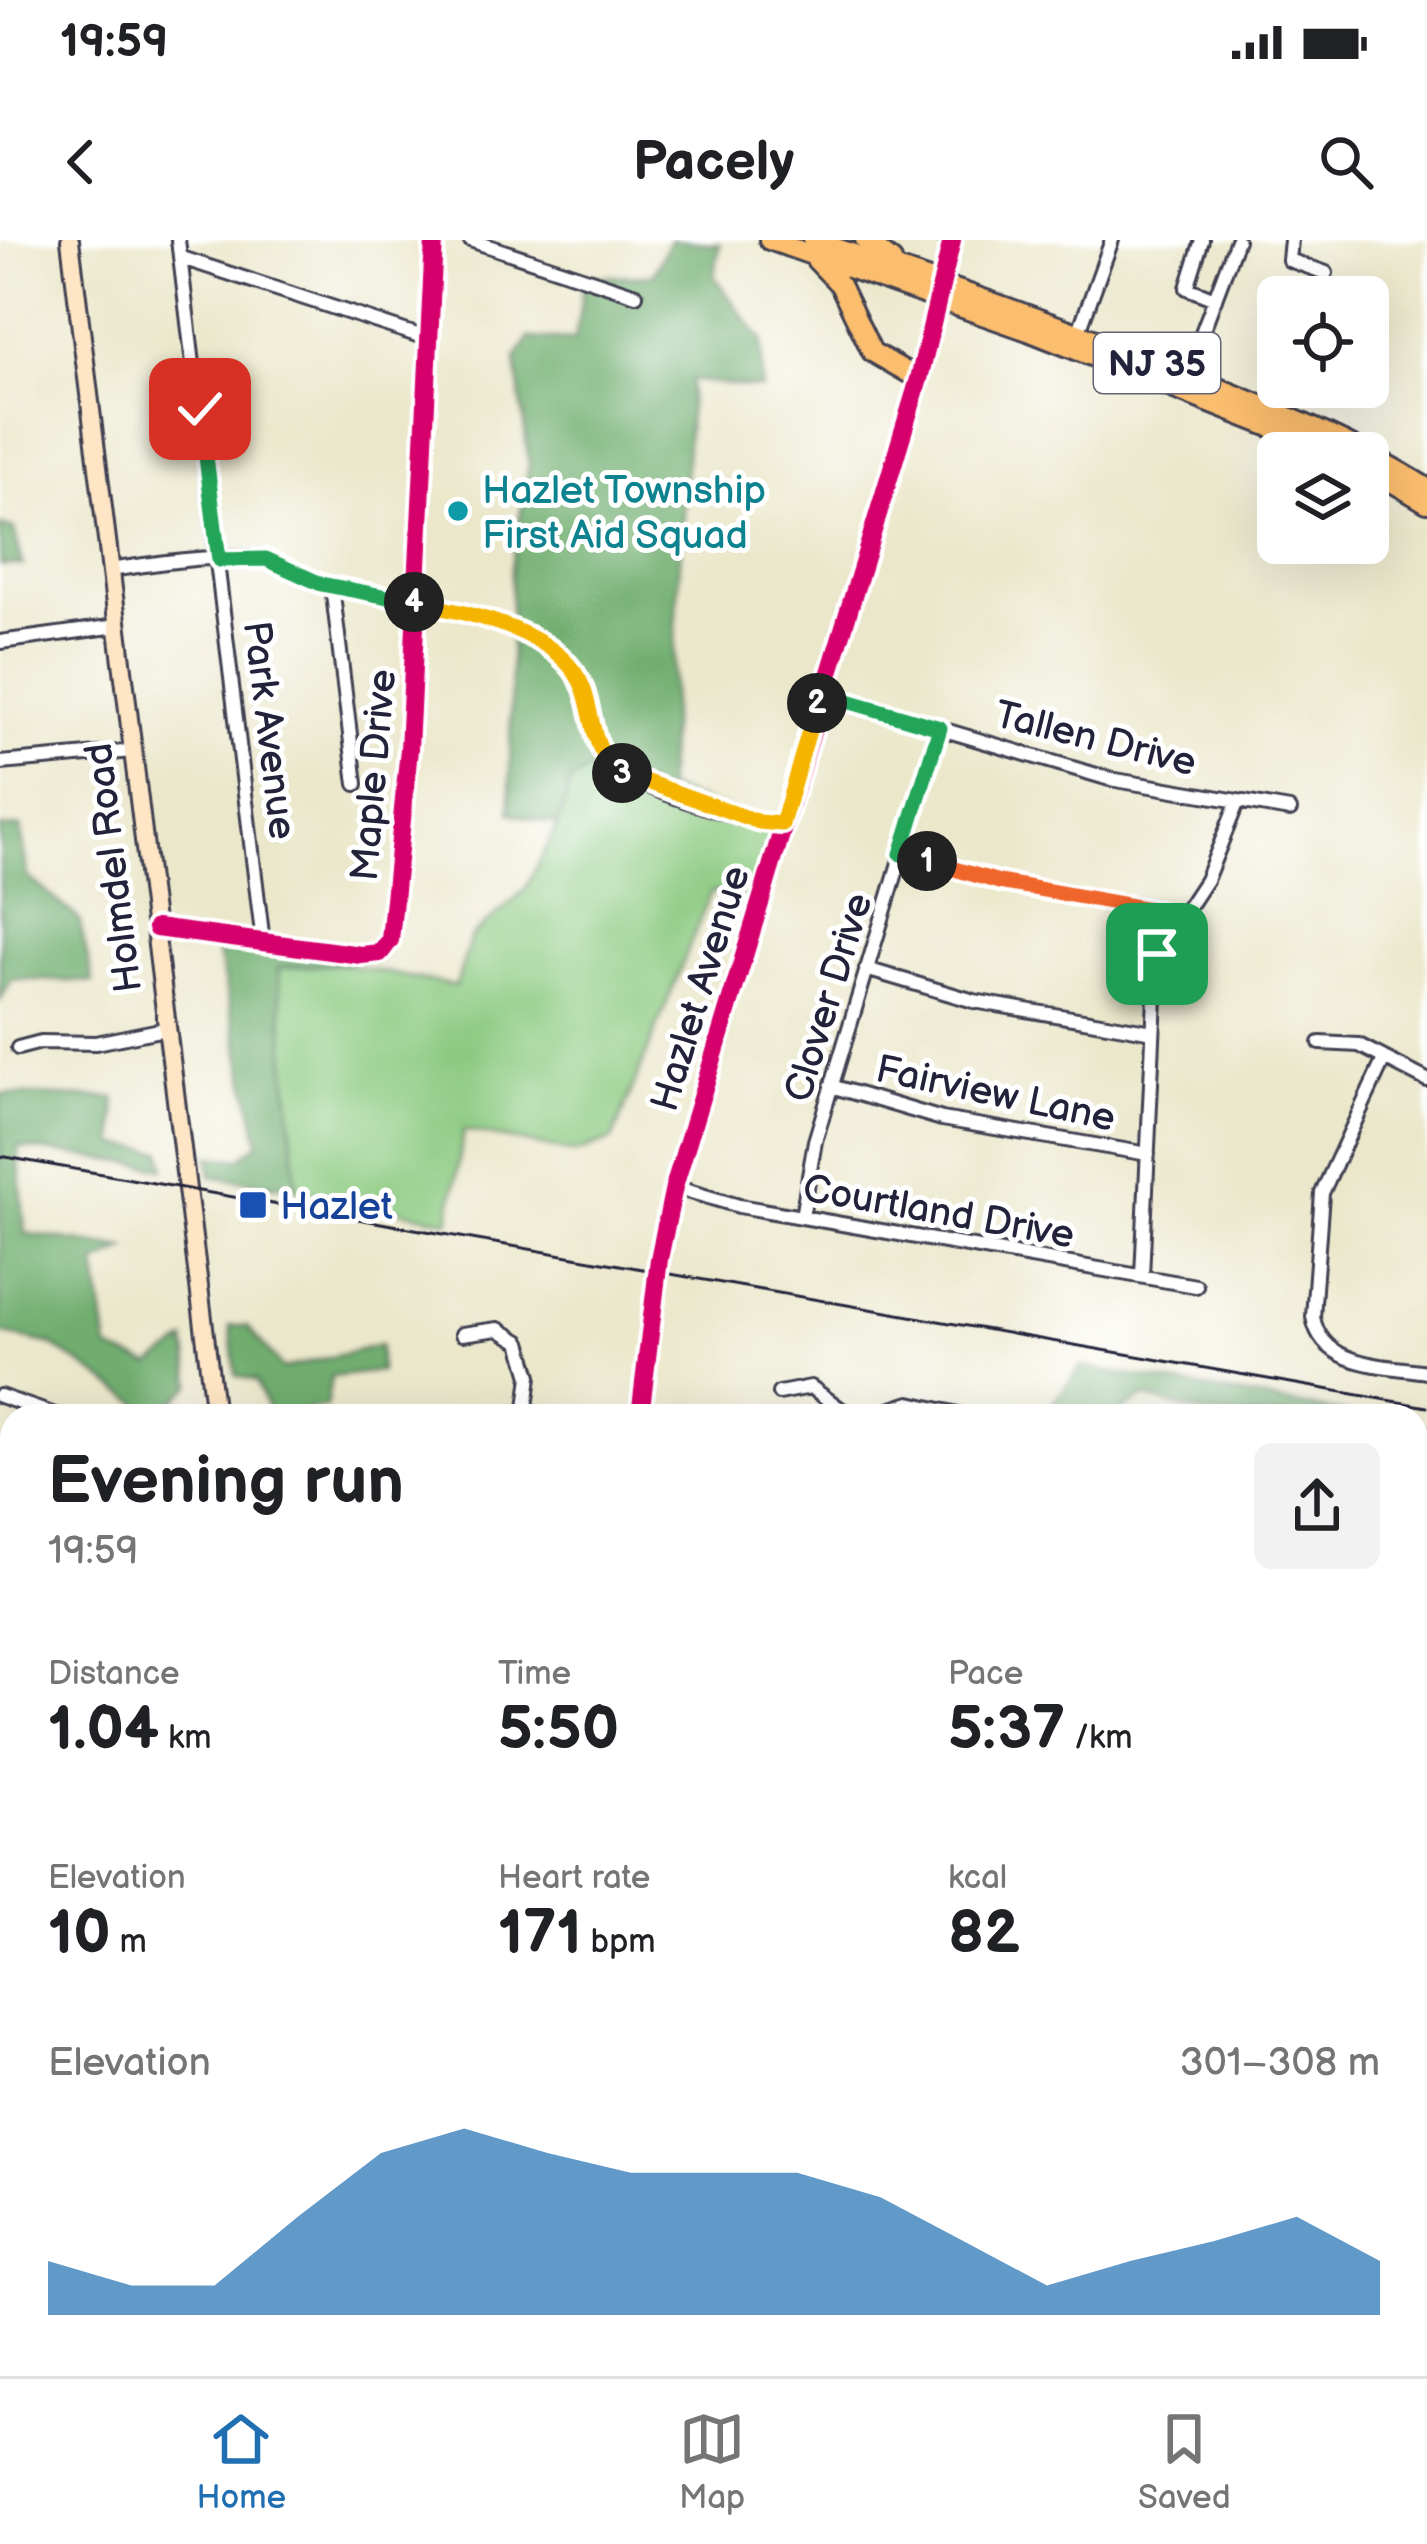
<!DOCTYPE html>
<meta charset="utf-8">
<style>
body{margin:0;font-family:"Balsamiq Sans",sans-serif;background:#f2f2f2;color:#202124;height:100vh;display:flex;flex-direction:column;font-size:45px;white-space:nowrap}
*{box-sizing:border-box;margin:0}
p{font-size:39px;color:#757577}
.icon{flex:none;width:66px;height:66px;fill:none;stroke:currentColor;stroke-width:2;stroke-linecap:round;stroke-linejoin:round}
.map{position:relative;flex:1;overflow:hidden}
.side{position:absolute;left:0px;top:1164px;width:1428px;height:972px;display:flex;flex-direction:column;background:#fff;border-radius:36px 36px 0 0;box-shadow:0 12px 48px #0002}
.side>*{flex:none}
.buttons{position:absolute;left:1257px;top:36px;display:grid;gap:24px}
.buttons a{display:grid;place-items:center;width:132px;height:132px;border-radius:18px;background:#fff;box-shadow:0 12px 48px #0002;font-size:60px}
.pin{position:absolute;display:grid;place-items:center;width:102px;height:102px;color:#fff;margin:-51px;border-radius:24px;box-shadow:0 6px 18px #0006}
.km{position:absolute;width:60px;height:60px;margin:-30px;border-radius:50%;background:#222;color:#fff;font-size:33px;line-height:60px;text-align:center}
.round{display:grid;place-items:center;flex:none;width:126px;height:126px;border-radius:18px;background:#f2f2f2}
.headline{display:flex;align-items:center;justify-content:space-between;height:204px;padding:0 48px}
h1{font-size:66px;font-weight:700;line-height:90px}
.stats{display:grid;grid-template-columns:repeat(3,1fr);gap:18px;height:204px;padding:12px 48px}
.stats div{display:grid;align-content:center}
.stats b{font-size:60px;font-weight:700}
.stats small{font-size:33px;font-weight:400}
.stats p{font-size:33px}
.chart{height:336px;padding:24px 48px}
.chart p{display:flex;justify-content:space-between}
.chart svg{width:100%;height:216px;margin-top:12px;fill:#1f6fb2;opacity:.7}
.status{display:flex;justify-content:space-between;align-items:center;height:84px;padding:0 60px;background:#fff;direction:ltr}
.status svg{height:33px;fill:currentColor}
header{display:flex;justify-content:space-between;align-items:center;height:156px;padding:0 48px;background:#fff;font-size:54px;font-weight:700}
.dock{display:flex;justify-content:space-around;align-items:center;height:168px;border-top:3px solid #e0e0e0;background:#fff;font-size:33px;color:#757577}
.dock a{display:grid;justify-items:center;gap:6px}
.dock .current{color:#1f6fb2}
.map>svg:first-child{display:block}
.green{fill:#8ac97f;stroke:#56765d;stroke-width:3}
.forest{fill:#6fad6e;stroke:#486854;stroke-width:3}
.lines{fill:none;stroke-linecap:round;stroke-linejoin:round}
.minor-casing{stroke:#404051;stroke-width:18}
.tertiary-casing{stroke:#404051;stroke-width:20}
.secondary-casing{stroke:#404051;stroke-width:22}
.trunk-casing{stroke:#404051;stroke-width:24}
.minor{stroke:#fff;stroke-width:12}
.tertiary{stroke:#fff;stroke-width:14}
.secondary{stroke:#fde5c5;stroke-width:16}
.trunk{stroke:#fbbd6e;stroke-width:18}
.rail{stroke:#22223b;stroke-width:3}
.cycleway-casing{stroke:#fff;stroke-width:26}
.cycleway{stroke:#d6006c;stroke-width:18}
.split-1-casing{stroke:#fff;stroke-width:24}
.split-2-casing{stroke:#fff;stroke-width:24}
.split-3-casing{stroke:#fff;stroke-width:24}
.split-4-casing{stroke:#fff;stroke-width:24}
.split-5-casing{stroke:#fff;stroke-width:24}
.split-1{stroke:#f0652b;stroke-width:15}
.split-2{stroke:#22a559;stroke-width:15}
.split-3{stroke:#f5b400;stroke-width:15}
.split-4{stroke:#f5b400;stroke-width:15}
.split-5{stroke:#22a559;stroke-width:15}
.culture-dot{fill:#0f9aa8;stroke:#fff;stroke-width:4.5}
.transit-dot{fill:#1a4fb4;stroke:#fff;stroke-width:4.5}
.labels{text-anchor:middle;stroke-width:10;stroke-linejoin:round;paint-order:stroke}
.shield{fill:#fff;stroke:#646476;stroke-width:3}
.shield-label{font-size:36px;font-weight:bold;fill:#22223b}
.culture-label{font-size:39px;fill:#0d838f;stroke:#fff;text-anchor:start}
.street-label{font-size:39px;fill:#22223b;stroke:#fff}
.transit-label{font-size:39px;fill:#164399;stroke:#fff;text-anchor:start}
</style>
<div class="status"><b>19:59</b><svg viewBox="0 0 49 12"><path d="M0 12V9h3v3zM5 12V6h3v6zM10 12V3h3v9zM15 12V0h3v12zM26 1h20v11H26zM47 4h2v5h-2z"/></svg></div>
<header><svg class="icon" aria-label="back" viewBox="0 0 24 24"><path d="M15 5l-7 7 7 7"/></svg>Pacely<svg class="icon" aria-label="search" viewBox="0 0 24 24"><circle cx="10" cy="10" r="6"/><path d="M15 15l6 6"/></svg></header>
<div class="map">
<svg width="1427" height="2136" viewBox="0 0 1427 2136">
<rect width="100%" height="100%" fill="#fff"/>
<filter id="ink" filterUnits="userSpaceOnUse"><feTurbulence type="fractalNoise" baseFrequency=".00833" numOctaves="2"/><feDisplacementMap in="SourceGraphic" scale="24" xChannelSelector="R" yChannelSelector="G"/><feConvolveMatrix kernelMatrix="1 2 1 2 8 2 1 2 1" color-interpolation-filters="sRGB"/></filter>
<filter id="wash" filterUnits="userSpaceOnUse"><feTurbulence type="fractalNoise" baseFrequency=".004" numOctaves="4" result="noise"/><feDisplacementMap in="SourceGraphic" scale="48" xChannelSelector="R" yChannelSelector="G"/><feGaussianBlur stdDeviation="2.7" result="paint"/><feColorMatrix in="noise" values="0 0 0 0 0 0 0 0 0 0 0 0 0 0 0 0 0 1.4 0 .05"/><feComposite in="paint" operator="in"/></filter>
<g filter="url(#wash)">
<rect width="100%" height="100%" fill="#ebe7cb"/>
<path class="green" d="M599,524L743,576L771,592L752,655L711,652L612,900L576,913L464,890L449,981L297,949L278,728L341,724L456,746L471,697L525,650L558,585L571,541Z"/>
<path class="forest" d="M670,0L720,4L714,37L762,100V149L691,140L666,553L599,525L571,541L558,585L510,573L511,328L529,224L516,119L529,98L575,100L585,37L653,35Z
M0,285L14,289L23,325H0Z
M21,587L28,637L79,679L93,742L12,739L0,760V588Z
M214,694L381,719L278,728L297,949L211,936L209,916L240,919L259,902Z
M0,854L115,858L116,905L162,911L165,928L18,907L25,993L126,1009L96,1024L108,1109L151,1125L186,1101L192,1144L158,1176L52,1105L0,1093Z
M230,1086H247L283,1129L380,1105V1131L331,1137L326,1167L270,1174L256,1141L236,1135Z
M1081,1127L1362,1176H1212L1144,1157L1114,1176H1043Z
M1416,1186L1427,1188V1285L1417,1293Z
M1427,1589V1687L1416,1678V1591Z"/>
</g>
<g filter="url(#ink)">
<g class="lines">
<g class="minor-casing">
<path id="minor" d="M178,0L263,702
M470,0L636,55
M1202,0L1187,48L1215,59
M1291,0L1289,20L1326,33
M182,18L429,99
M1079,91L1112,0
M1186,135L1237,0
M110,330C156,323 209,315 256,318C280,319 299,338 323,344C391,363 501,368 557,413C591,440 582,477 600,511C619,546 742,582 782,584
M332,346L356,544
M0,402L117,386
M820,453L1110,539L1290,570
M1,523L132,511
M901,614L999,642L1152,669L1175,680
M156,688L361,715L380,713L390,700L409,509L434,0
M866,729L974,761L1153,792
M1320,803L1359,805L1427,840
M18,808L41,802L96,803L165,789
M1384,819L1322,953L1313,1077C1322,1128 1385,1125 1427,1132
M831,846L942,879L1148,914
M674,947L739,966L1196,1046
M802,977L815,901L940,487
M1142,1036L1157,714L1206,640L1238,561
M462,1094L498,1089L520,1102L530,1136L525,1176
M779,1153L811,1147L850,1176
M0,1156L58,1176
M871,1176L910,1163L967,1176
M0,1252H12
M0,1360L12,1359
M0,1515L12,1514
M1416,1975L1427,1972
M537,2124L542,2136
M741,2124L745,2136
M918,2124L921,2136
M1080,2124L1084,2136
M1243,2124L1246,2136
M1034,2136L1066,2124"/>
</g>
<g class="tertiary-casing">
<path id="tertiary" d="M640,1176L659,1019L674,947L919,139L952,0
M1416,1426L1427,1419
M0,1673L12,1670
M1404,2124L1407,2136"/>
</g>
<g class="secondary-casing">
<path id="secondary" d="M70,0L215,1176
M324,2124L325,2136"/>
</g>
<g class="trunk-casing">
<path id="trunk" d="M769,0L1028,91L1336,213
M813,0C938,43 1062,85 1186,135C1269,168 1351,200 1427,248
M865,0L892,21
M949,0L950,9
M816,20L840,45L872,112L919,139
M1368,228L1427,263"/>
</g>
<use href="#minor" class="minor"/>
<use href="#tertiary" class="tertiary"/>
<use href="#secondary" class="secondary"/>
<use href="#trunk" class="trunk"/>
<path class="rail" d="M0,916L1427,1167"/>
<g class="cycleway-casing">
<path id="cycleway" d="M156,688L361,715L380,713L390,700L409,509L434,0
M640,1176L659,1019L674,947L919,139L952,0"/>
</g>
<use href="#cycleway" class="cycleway"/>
</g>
</g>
<g class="lines" filter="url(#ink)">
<g class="split-1-casing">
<path id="split-1" d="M927,621L999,642L1160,671L1175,680L1157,714"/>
</g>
<g class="split-2-casing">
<path id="split-2" d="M817,463L820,453L940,488L901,614L927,621"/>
</g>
<g class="split-3-casing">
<path id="split-3" d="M622,533L759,582L782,584L817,463"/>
</g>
<g class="split-4-casing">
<path id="split-4" d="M414,362C468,373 563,391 584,450C595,482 591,513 622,533"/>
</g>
<g class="split-5-casing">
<path id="split-5" d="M200,169L219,320L266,319L321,344L414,362"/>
</g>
<use href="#split-1" class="split-1"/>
<use href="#split-2" class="split-2"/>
<use href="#split-3" class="split-3"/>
<use href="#split-4" class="split-4"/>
<use href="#split-5" class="split-5"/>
</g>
<circle class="culture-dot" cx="458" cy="271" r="12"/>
<rect class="transit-dot" x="238" y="950" width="30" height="30" rx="6"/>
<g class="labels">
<rect class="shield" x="1094" y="93" width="126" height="60" rx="9"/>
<g class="shield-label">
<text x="1157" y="136">NJ 35</text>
</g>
<g class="culture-label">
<text x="482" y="263">Hazlet Township<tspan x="482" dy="45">First Aid Squad</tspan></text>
</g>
<g class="street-label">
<text transform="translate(271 490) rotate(83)" y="14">Park Avenue</text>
<text transform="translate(1096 497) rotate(14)" y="14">Tallen Drive</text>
<text transform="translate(372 535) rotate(-85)" y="14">Maple Drive</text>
<text transform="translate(112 628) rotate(-97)" y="14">Holmdel Road</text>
<text transform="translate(699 748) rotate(-73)" y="14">Hazlet Avenue</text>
<text transform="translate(827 757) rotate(-73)" y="14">Clover Drive</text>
<text transform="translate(996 852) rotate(12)" y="14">Fairview Lane</text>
<text transform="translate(939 970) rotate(10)" y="14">Courtland Drive</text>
</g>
<g class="transit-label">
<text x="280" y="979">Hazlet</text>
</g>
</g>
</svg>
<div class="buttons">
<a><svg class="icon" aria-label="locate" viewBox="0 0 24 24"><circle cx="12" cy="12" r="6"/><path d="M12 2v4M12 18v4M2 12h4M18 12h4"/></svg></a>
<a><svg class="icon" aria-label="layers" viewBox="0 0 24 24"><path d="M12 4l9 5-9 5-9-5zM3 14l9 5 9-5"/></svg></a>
</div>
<div class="pin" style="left:1157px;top:714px;background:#1e9e55"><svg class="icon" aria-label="arrive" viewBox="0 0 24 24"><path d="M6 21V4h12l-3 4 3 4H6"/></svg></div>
<div class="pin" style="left:200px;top:169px;background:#d93025"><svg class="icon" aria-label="check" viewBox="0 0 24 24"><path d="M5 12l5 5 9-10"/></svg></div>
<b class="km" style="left:927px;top:621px">1</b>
<b class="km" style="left:817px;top:463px">2</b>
<b class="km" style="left:622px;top:533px">3</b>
<b class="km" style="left:414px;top:362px">4</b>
<section class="side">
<div class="headline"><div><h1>Evening run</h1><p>19:59</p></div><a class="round"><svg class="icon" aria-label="share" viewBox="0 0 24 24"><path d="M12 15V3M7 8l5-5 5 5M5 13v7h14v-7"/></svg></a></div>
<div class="stats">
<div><p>Distance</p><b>1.04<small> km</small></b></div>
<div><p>Time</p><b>5:50</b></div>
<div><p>Pace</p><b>5:37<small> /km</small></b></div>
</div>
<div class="stats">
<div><p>Elevation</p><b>10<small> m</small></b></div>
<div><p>Heart rate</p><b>171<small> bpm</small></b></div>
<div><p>kcal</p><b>82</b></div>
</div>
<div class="chart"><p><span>Elevation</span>301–308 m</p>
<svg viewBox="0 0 160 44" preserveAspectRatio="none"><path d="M0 44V33L10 38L20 38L30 24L40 11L50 6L60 11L70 15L80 15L90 15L100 20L110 29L120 38L130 33L140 29L150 24L160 33V44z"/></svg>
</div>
</section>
</div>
<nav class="dock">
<a class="current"><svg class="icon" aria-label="home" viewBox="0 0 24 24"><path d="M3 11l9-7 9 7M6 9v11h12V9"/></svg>Home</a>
<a><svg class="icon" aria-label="map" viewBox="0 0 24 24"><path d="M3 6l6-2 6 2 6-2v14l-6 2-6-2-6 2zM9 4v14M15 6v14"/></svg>Map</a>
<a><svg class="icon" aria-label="saved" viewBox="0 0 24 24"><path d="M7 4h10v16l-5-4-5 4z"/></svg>Saved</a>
</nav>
